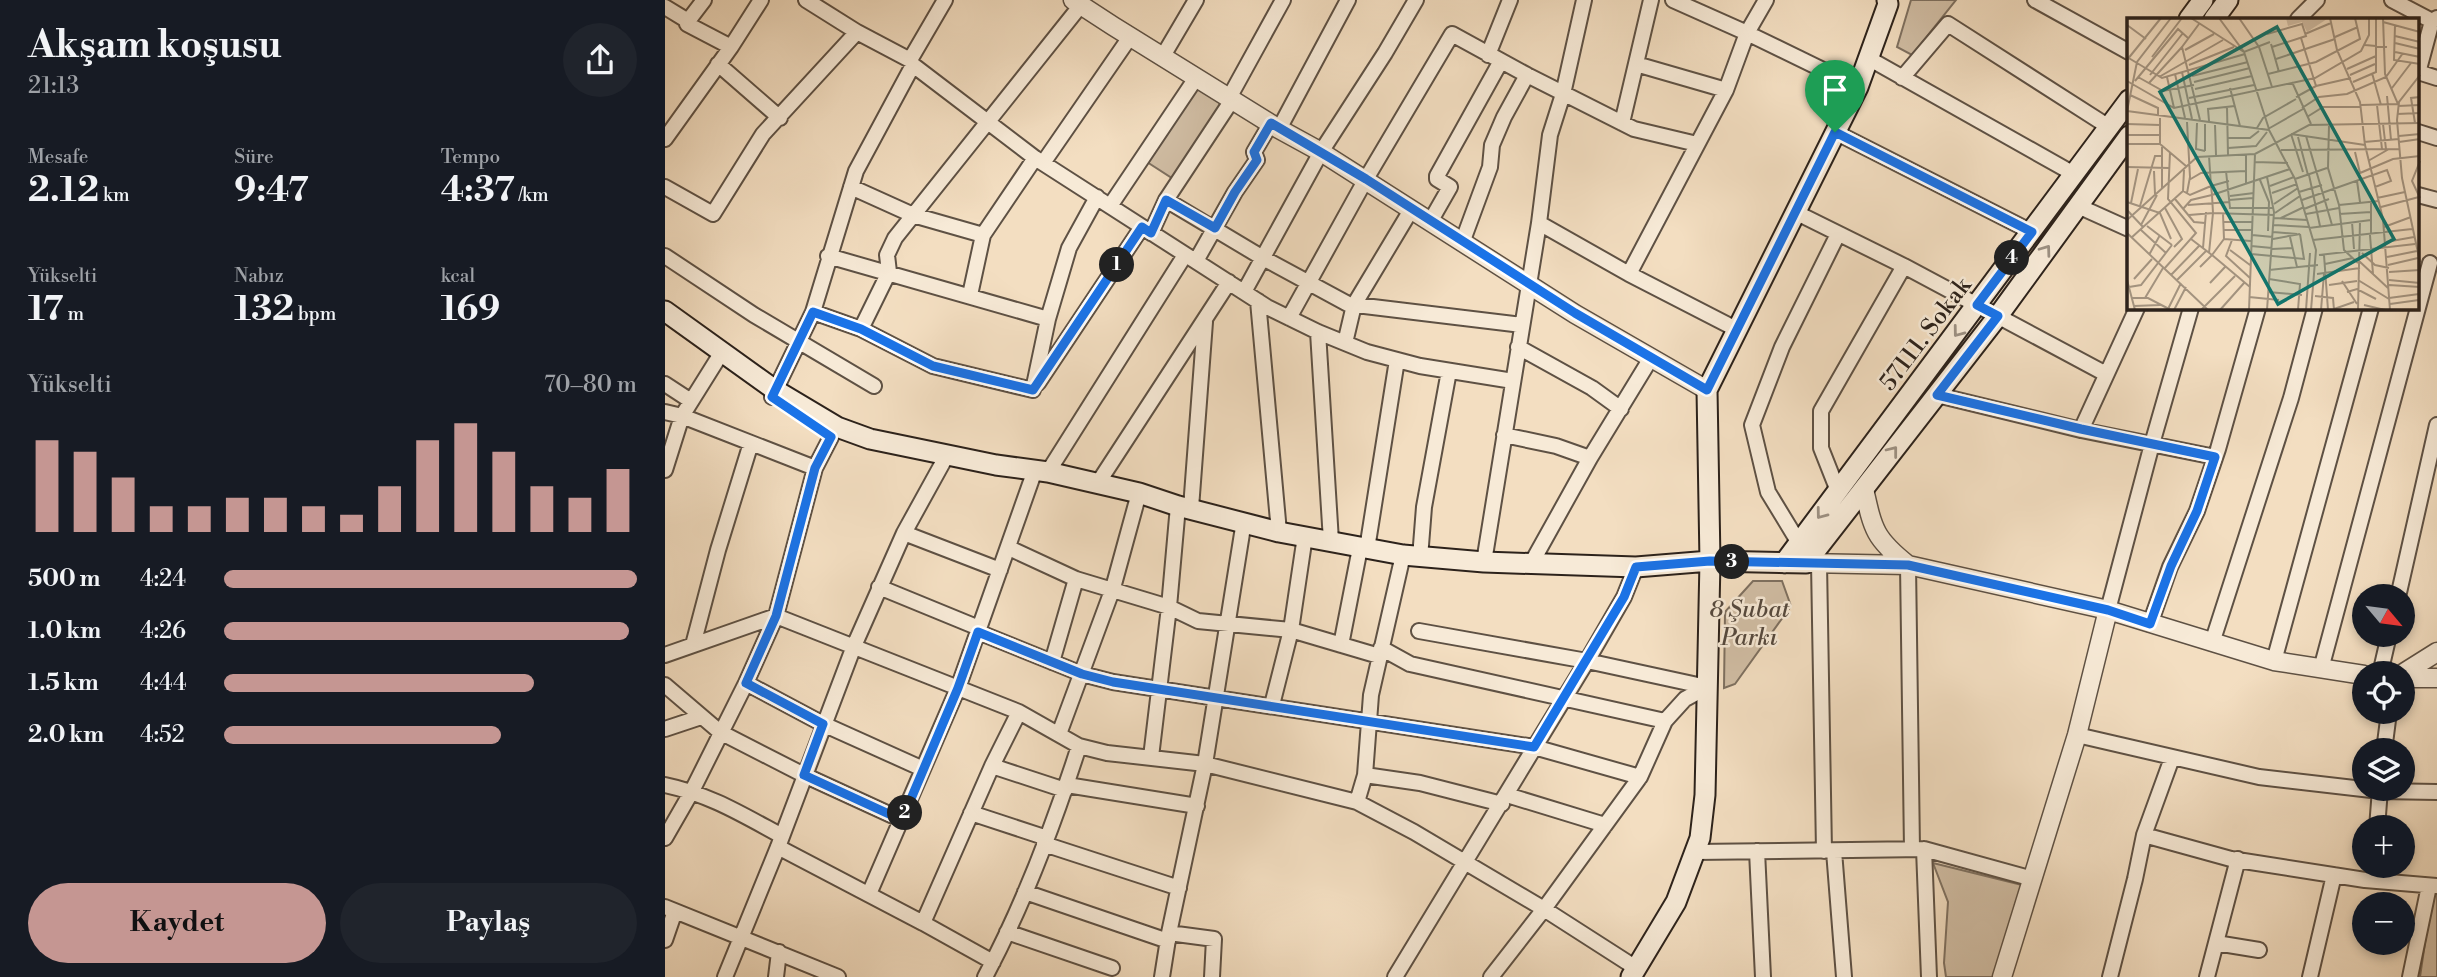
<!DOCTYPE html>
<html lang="tr">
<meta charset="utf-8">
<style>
body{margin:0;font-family:"Libre Bodoni",serif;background:#20242c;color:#f1f3f6;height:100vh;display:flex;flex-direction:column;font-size:26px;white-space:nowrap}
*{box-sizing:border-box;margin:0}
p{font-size:23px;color:#9ea1a6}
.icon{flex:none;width:38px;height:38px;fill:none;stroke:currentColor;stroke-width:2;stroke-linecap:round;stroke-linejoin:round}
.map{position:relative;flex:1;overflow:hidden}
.sheet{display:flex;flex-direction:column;background:#171b24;width:665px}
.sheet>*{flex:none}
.needle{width:46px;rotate:119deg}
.controls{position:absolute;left:1687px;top:584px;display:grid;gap:14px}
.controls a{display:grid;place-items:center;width:63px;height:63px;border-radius:50%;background:#171b24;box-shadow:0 4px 10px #0003;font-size:35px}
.pin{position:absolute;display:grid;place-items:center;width:60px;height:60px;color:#fff;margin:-72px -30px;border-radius:50% 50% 50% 0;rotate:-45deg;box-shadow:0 0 7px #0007}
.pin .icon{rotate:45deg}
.km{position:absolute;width:35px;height:35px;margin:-18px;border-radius:50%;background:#222;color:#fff;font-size:19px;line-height:35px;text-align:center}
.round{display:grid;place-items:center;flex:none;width:74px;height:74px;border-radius:37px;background:#20242c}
.headline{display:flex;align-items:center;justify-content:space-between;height:119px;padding:0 28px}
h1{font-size:38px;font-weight:700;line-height:52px}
.stats{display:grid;grid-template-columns:repeat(3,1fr);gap:10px;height:119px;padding:7px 28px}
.stats div{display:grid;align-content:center}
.stats b{font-size:35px;font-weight:700}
.stats small{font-size:19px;font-weight:400}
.stats p{font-size:19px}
.chart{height:196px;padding:14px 28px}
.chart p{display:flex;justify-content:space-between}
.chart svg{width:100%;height:126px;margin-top:7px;stroke:#c59692;stroke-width:6}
.cta{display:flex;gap:14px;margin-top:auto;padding:14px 28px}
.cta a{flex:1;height:80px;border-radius:42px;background:#c59692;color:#111;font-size:28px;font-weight:700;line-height:80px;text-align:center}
.cta a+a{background:#20242c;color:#f1f3f6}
ul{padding:0 28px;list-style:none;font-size:23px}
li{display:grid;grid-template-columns:112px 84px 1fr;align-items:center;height:52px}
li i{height:18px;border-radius:9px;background:#c59692}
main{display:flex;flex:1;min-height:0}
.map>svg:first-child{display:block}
.green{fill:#d1bea5;stroke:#7e7060;stroke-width:2}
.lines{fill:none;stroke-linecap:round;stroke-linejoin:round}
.minor-casing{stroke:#5e5144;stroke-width:18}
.tertiary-casing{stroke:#5e5144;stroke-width:21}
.secondary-casing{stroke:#2c221b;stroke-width:23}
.minor{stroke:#f7ead7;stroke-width:14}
.tertiary{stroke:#f7ead7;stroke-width:18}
.secondary{stroke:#f7ead7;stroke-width:19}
.oneway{stroke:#9c9082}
.route-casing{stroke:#fff;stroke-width:14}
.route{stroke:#1a73e8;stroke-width:9}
.labels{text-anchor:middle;stroke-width:5;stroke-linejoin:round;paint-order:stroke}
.street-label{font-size:24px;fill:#2c221b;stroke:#f7ead7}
.park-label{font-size:24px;font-style:italic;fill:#55493e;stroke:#f7ead7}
.inset-road{fill:none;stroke:#a3937f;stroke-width:2}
.view{fill:#0f766e;fill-opacity:0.15;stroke:#0f766e;stroke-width:3.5}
.inset-edge{fill:none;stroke:#2c221b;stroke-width:3.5}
</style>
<main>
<section class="sheet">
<div class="headline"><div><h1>Akşam koşusu</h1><p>21:13</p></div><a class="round"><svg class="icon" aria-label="share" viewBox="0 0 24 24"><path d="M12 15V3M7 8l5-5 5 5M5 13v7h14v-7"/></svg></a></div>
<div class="stats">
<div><p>Mesafe</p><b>2.12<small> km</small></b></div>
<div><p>Süre</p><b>9:47</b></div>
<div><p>Tempo</p><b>4:37<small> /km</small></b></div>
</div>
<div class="stats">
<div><p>Yükselti</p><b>17<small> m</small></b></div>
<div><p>Nabız</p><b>132<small> bpm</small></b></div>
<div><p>kcal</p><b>169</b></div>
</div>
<div class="chart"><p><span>Yükselti</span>70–80 m</p>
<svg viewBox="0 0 160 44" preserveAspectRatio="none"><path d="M5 44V12M15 44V16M25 44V25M35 44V35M45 44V35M55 44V32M65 44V32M75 44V35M85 44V38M95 44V28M105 44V12M115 44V6M125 44V16M135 44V28M145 44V32M155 44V22"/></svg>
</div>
<ul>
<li><b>500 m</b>4:24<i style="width:100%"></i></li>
<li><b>1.0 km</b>4:26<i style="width:98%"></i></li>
<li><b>1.5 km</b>4:44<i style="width:75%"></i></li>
<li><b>2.0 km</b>4:52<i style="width:67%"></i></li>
</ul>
<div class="cta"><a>Kaydet</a><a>Paylaş</a></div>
</section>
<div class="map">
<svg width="1772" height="977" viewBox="0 0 1772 977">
<rect width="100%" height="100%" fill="#f3dec1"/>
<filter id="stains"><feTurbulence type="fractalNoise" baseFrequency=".00286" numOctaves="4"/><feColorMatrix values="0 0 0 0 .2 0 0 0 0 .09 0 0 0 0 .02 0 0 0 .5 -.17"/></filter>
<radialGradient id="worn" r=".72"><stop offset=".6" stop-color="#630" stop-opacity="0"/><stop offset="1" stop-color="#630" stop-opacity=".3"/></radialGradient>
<path class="green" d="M1246,0H1291L1247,55L1232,47Z
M533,85L560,103L510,180L482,162Z
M1088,581H1117L1126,606L1070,684L1059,688L1060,612Z
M1268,863L1357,885L1333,977H1281L1279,963L1283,902Z
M1767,895H1772V977H1755Z"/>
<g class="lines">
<g class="minor-casing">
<path id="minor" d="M141,0L192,32L245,60L248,65L370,158L602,307L653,332L702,352L755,366L848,381
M1008,0L1082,33L1193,87
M1370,0L1464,52
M1727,0L1767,21
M0,7L23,21L22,24L66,47
M1633,19L1652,0
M23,21L39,0
M823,55L845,0
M498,56L531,0
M1203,58L1409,174
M245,60L280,0
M53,64L115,118
M971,64L1061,90
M1753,72L1772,78
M1753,73L1767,21L1772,18
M1237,78L1283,24L1444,127
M564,98L618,0
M957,123L986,0
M614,129L683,0
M1170,132L1367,232
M1753,132L1772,138
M0,139L66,47L96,0
M378,163L465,37
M0,187L48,214L98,134L192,32
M186,187L248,215L318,235
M1753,195L1772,200
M501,200L598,258L683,304L857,325
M445,206L531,78
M1413,206L1464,229
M1130,212L1239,266L1441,374
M765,222L785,187L772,179V176L836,61
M874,223L964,274L1071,329
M486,233L501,200L567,100
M797,243L825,167L827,145L839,117L862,75
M0,256L89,315L209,386
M163,256L383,319
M531,261L570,192L592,160L589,152L606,123
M964,274L1061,90L1082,33L1101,0
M579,292L656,152L720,53L751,0
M305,295L318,235L370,158
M593,301L614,532
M148,312L196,329
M624,318L701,179L787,34L862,75L969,129L1032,144
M653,332L666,541
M680,343L689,305L746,210
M853,347L927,388L956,409
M373,383L477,227
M0,384L26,401
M368,390L268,366L196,329L224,272L222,255L230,238L416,5
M368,390L383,319L404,248L432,197
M1272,395L1416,430L1550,457
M107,397L148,312L191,171L248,65
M0,412L17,416L150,468
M1416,430L1472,308
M839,435L891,446L925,458
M0,470L17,416L52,360
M383,472L520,255
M433,483L564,282
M1173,491L1156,448V411L1239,266
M526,508L540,322
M239,533L335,570
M1134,543L1103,492L1087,425L1117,347L1173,234
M344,548L411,579L504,607L533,621L626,630L714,656
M702,549L732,360
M755,558L759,507L784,371
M819,562L874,223L885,135L898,94L919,0
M1154,563L1159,851
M866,564L925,458L986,358
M1243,565L1247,849
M214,587L314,628
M1733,597L1772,425
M1443,610L1487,444L1526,308
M1485,624L1505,567L1532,511L1553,449L1593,308
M754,631L922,661L1042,687
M313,632L417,674L448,682L869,747L975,777
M1547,643L1626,398L1650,308
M28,645L53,550L86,443
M676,645L695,548
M716,648L745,664L1000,721
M0,655L111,616L354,712L414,746L442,753L540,764L692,802L749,832L879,909L971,968
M1609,661L1706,308
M387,662L411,579
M1656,669L1765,263
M1715,674L1724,635
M81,683L158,724L258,769
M0,685L55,732L139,775L237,820
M607,705L626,630L640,536
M0,729L36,717
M394,734L448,588L474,493
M1412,735L1594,777L1715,791L1772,792
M1719,751L1724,712
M486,757L504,607L513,506
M327,766L400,790
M700,775L755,783L837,804
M0,785C44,794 78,815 117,836
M402,785L532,806
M842,795L940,825
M692,802L700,775L706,695L738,555
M306,813L382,838
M1712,828L1715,789
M1479,835L1566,859L1700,880L1772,886
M0,838L27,791L81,683L111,616L150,468L166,437
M379,844L514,888
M113,847L258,923L328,962
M1259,849L1264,977
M1092,851L1098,977
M1169,851L1179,977
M1030,852L1259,849L1368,879
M360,892L503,941
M204,894L293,688L370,470
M0,907L173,977
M258,923L327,766L354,712
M342,932L447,968
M504,933L549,939L547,977
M0,940L10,911
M1551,943L1594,950
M60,977L113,847L189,646L239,533L282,455
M111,977L114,952
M320,977C359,904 389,824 414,746
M497,977L504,933L540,764L579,521
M730,977L922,661L959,597L971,567
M826,977L879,909L975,777L1000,721L1020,699L1042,687
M1445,977L1470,879L1479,835L1507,758
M1542,977L1573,859
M1645,977L1669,875
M1745,977L1764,886"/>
</g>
<g class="tertiary-casing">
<path id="tertiary" d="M408,0L448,26L614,129L656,152L910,314L1042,390
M1199,489C1208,530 1210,539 1243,565
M1141,563L1243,565L1443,610L1609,661L1699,675
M1737,674L1772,652
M1738,678H1772
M1337,977L1412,735L1443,610"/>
</g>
<g class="secondary-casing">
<path id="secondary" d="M1524,19L1538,0
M1549,19L1563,0
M0,311L110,390L172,427L205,439L331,465L383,472L474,493L513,506L614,532L738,555L819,562L971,567L1045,561L1141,563L1333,316L1464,136
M1119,563L1464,100
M966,977L1011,902L1035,838L1040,795L1045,561L1042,390L1193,87L1223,4L1222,0"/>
</g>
<use href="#minor" class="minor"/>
<use href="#tertiary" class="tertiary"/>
<use href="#secondary" class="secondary"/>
</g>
<defs><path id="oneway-chevron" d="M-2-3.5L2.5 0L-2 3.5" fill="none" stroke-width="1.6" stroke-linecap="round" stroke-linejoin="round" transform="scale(1.75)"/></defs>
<g class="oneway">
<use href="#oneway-chevron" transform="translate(1381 250) rotate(-54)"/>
<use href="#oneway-chevron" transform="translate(1293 332) rotate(127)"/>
<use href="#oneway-chevron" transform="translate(1228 451) rotate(-52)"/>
<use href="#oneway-chevron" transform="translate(1156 514) rotate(127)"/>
</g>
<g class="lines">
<g class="route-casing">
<path id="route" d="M606,123L701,179L910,313L1042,390L1170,132L1367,232L1312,305L1333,316L1272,395L1416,429L1550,457L1532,511L1506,566L1485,624L1443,610L1243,565L1045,561L971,567L959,597L869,747L448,682L417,674L313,632L293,688L237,820L139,775L158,724L81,683L111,616L150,468L166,437L107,397L148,312L196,329L268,366L368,390L477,227L486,233L501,200L550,228L570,192L592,160L589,152Z"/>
</g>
<use href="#route" class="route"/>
</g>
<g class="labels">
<g class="street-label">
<text transform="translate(1260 334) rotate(-53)" y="8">57111. Sokak</text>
</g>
<g class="park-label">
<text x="1084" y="617">8 Şubat<tspan x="1084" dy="28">Parkı</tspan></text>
</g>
</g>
<g transform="translate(1462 18)">
<rect width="292" height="292" fill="#f3dec1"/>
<path d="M159,0H200V1L180,14L175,4L161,8Z" fill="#d1bea5"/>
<path class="inset-road" d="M64,0L117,34L143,24M92,0L117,34L142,111M112,0L132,29L145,69M203,0L210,32L233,84L238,127L256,201L263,292M256,4L293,14M72,6L55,29L73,102M0,7L19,21M268,7L267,42L293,46M140,16L175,6L179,18L145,29M178,16L204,5M268,18L293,24M208,19L231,9M174,20L189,68M268,25L293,31M144,26L152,54M238,27L260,29M58,32L87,16M268,34L293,39M0,39L35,60L118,36M25,39L55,0M149,41L208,21M0,42L34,0M62,47L107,29M220,51L249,38M55,54L65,101M245,55L254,87M48,56L58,100M141,56L189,44L233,21L228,0M23,57L56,15M223,57L248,46M293,57L272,84L270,102L275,160L293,244M65,58L121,44M11,59L36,73L67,67M32,59L96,22M40,59L47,90M0,63L47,90L188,60L234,33L242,17V0M8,63L51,11L61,20M67,64L123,50M165,64L184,106M226,64L249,54V0M22,65L55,29M103,70L113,108M265,70L284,45M68,71L125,58M3,77L31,90V97M260,78L264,122M169,79L189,68L224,60M62,80L127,67M234,87L271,86L258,56L256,0M250,87L255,131M271,88L293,87M100,89L101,137M175,90L192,79L220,76L259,59L276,35M0,93L10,44L44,0M0,93L142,112L168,161L189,232L184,292M270,96L293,95M180,99L196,89H233M82,103L81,91L108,88M70,105L69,131L78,133M288,105L284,80L293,79M0,106L33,107M256,106L259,131M88,107L89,137M202,107L201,150L212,187L217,232L231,245M130,110L136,100L169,81M141,111L176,91M164,116L238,127M164,116L176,154M0,117H33M179,118L205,207M272,118L293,116M171,119L181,157M100,120H123L132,113M237,124L272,121M272,124L293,121M0,126H33L59,148M33,126V100M101,130L129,128L140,114M154,132L273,131M78,133V106M228,134L233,155L266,141L293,138M119,136V167M241,143L262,131M293,143L285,163L293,180M128,144L161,145M0,149L42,150M27,153L28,176M99,153L103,190H147M182,157L193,208M168,161L200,150M62,162L74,155L119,153M133,162L142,184L141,213M230,163L233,184M143,168L167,159M35,171V129M56,173L57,152M172,174L195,167M60,175L63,159L60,104M145,175L170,166M103,178L127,175M250,180L278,174M48,181L67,204L78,205M102,182L126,180M175,182L260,152L264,163L248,169M244,183V216M0,184L33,195L44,221M4,185L11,151M147,186L171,170M61,187L103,184M212,187L252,183M13,188L28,138H35M254,189L292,179M38,190L55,221L47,229M56,191L64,182L85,177L84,168L102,163M177,191L202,181M0,192L16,209M148,195L173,178M96,196L97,221M179,196L212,190M212,196L244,194M62,197L86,195L85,177L163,151M147,200L180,202M154,200L177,189M0,202L70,139L128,136L182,107L293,105M96,204H125M225,204L227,231M14,207L30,177M147,207L182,209M20,208L45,227M257,209L284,199M182,210L244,202M14,212L39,235M97,212H125M146,214L170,216M0,215L81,292M125,217L146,219M243,217L246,256M163,219L170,249M4,220L56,173L63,177L84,168L82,138M64,221L85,237L97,221L124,223M146,221L173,216M105,222L99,238L123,260M186,222L285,211M259,224L287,219M124,228L145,230M76,230L79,194M145,231L166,230M103,232L123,247M82,235L86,195L147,197M235,235L248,247L262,250M124,236L177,241L173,216M22,237L33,217M192,237L288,226M197,237L201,292M260,239L290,233M232,243L261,270M198,246L226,240M261,247L291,240M73,249L85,237L123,269M37,251L69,215L41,181L43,134M142,252L191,247M262,254L293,252M190,256L233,250M44,257L72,228M7,261L25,241M142,261L173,266L171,292M0,262L8,292M50,262L79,233M231,262L262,281M262,262L293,265M215,263L230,286M83,265L98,249M202,267L230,263M262,267L293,269M2,269L14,267L45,227M141,274L175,277M220,274L230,271L249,281M188,278L206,280L207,292M122,279L152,282M5,280H21L44,292M18,280L36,250M262,280L292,276M263,286L292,282M237,287L258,292M7,288L33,287M41,291L54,265M207,291L227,284M47,292L59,269M74,292L108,258M93,292L117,265M122,292L128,136M140,292L147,194L140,159M179,292L183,235M194,292L197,256M231,292L233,203"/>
<path class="view" d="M150,9L267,221L151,286L33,74Z"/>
<rect width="292" height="292" class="inset-edge"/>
</g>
<rect width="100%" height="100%" filter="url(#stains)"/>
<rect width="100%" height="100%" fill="url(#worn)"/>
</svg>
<div class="controls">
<a><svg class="needle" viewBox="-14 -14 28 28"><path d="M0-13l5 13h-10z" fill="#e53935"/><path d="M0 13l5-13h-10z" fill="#9ea1a6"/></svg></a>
<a><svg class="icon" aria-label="locate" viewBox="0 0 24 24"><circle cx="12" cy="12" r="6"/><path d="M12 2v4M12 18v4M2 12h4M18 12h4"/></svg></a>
<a><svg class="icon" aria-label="layers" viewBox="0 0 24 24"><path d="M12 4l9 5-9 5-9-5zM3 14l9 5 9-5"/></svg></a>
<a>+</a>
<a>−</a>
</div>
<div class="pin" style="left:1170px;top:132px;background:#1e9e55"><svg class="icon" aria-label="arrive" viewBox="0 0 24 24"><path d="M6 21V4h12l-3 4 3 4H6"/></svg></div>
<b class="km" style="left:452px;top:265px">1</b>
<b class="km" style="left:240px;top:813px">2</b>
<b class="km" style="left:1067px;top:562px">3</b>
<b class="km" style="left:1347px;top:258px">4</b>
</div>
</main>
